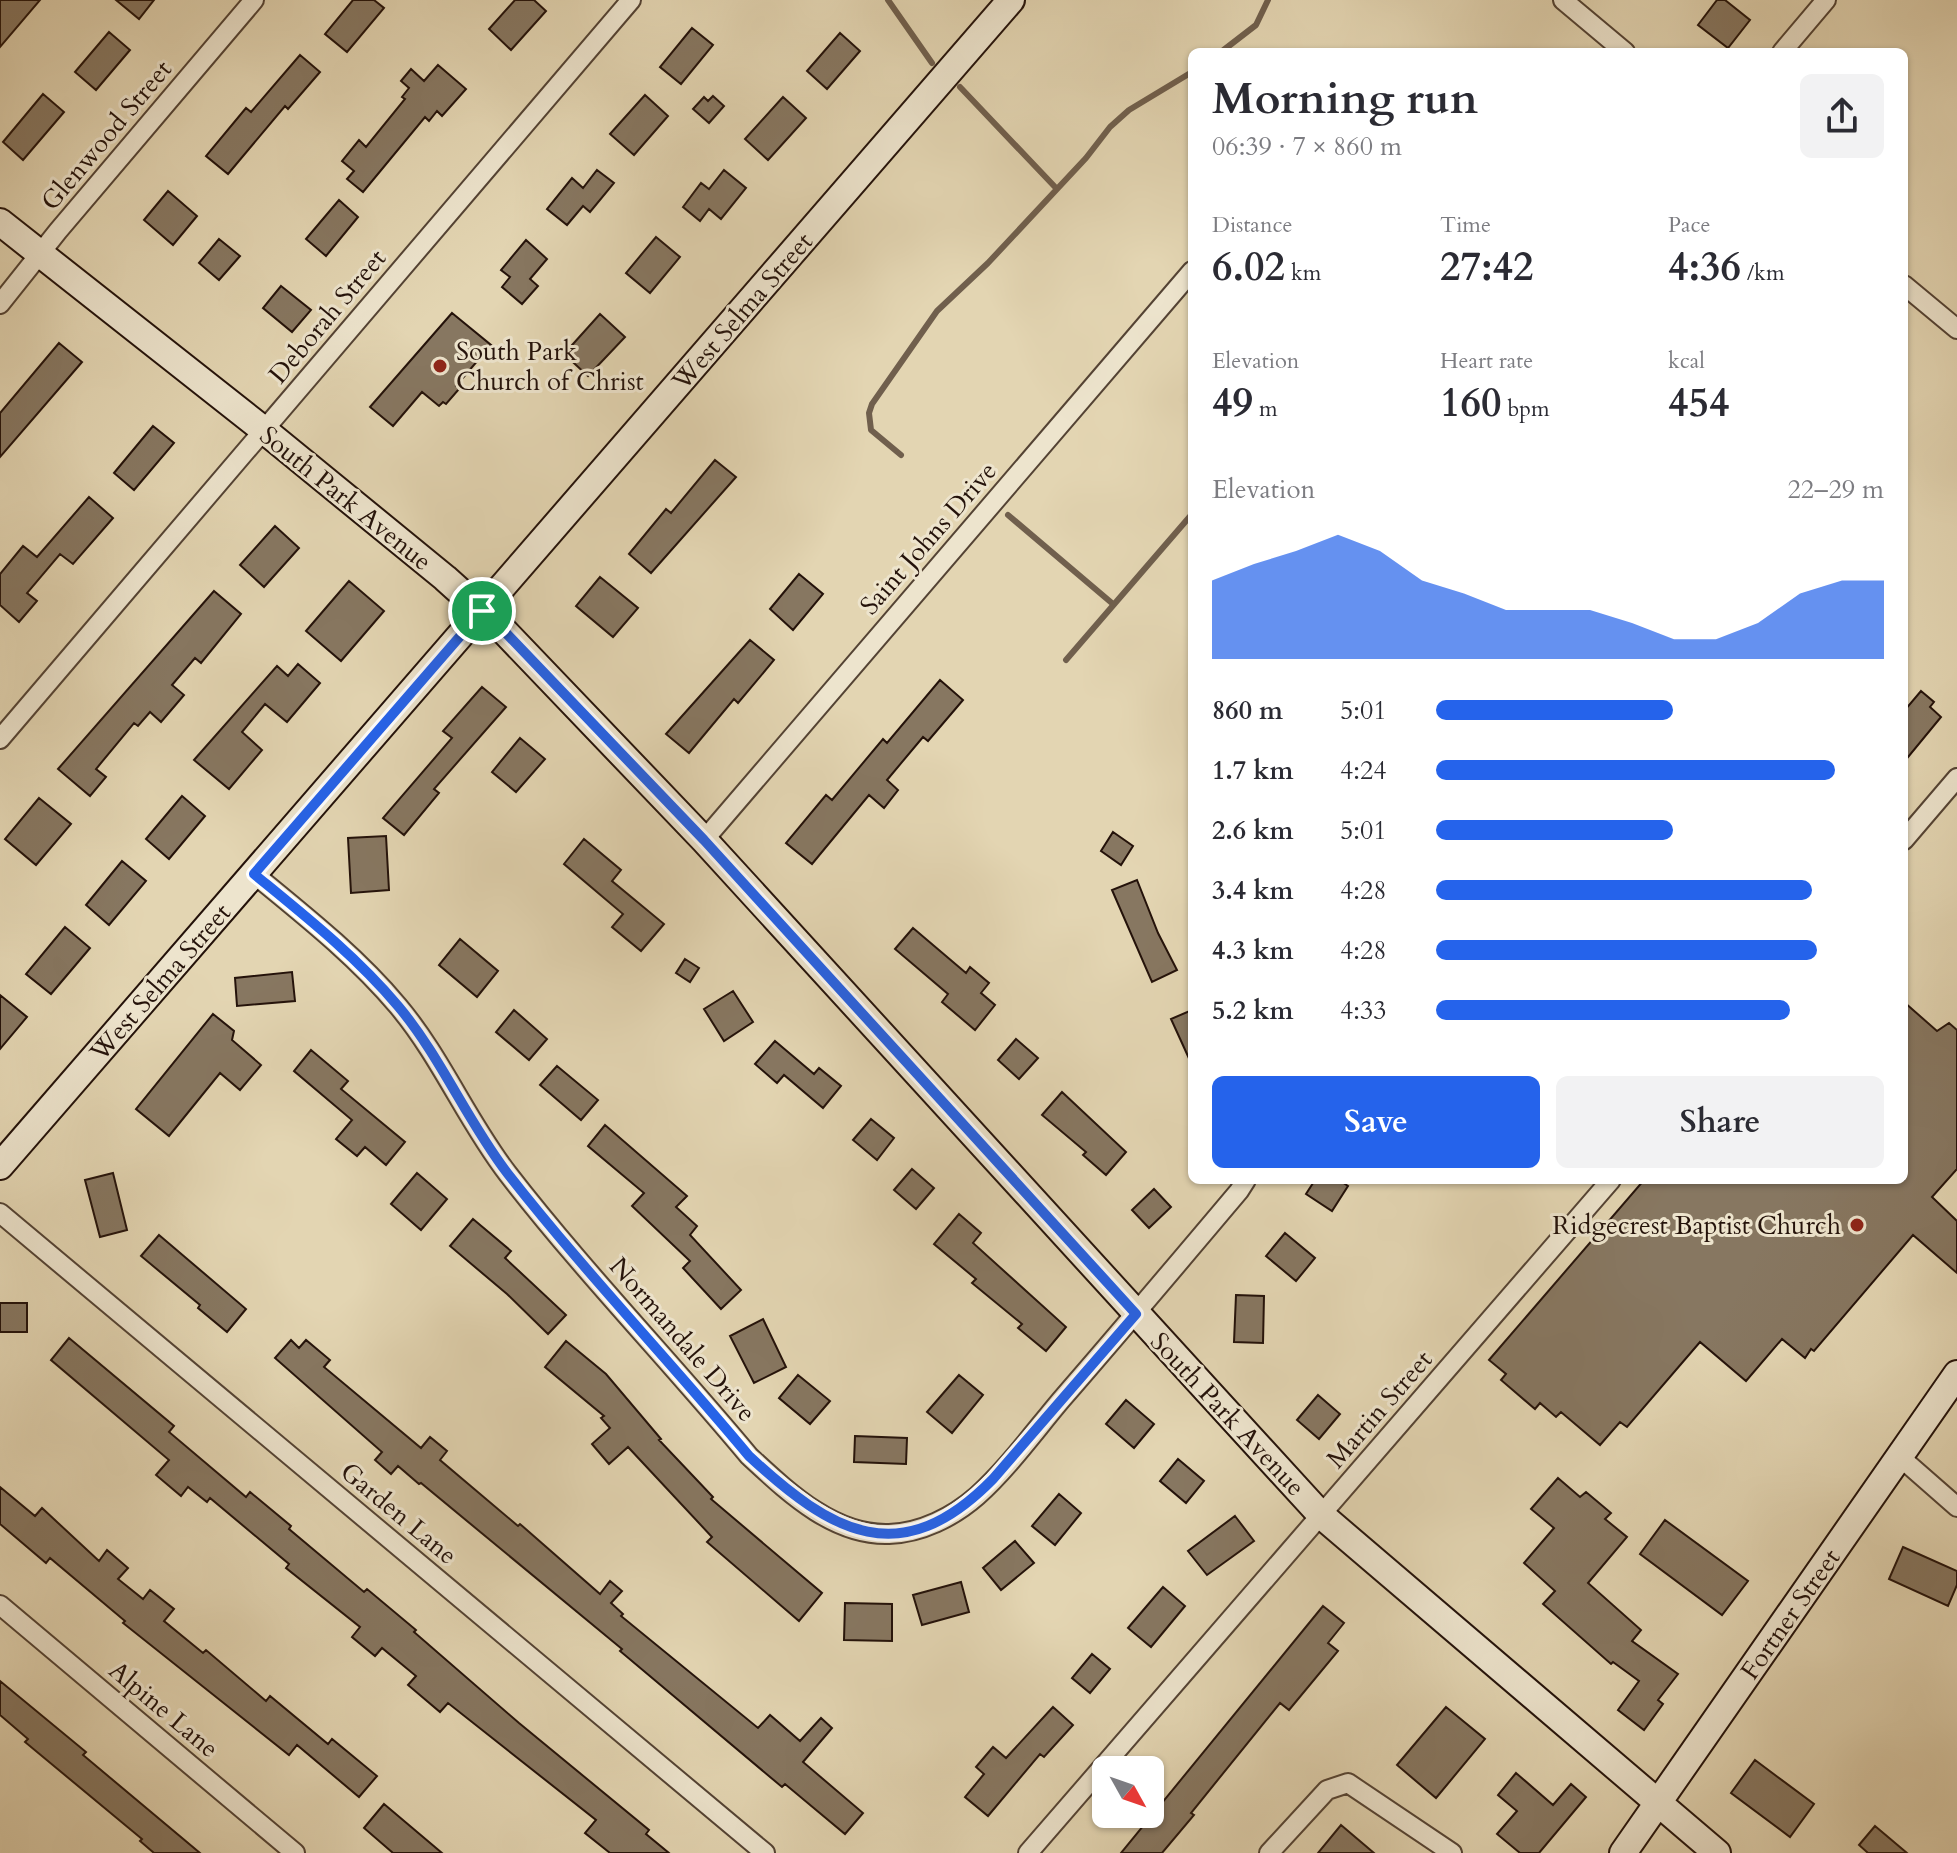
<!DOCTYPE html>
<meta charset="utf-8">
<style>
body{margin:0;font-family:Cardo,serif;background:#f2f2f3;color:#2b2b33;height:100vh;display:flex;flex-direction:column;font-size:30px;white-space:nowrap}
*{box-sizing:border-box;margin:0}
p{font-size:26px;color:#7c7c81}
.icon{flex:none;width:44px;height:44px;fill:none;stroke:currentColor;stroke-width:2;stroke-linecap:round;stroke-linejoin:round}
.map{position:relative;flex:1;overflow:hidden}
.side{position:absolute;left:1188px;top:48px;width:720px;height:1136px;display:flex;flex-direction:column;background:#fff;border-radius:12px;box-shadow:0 2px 6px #0004}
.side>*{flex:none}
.needle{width:52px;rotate:130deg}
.buttons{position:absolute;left:1092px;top:1756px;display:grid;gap:16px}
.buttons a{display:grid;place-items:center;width:72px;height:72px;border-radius:12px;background:#fff;box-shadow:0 2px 6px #0004;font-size:40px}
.pin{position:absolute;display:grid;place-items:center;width:68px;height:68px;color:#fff;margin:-34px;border:4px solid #fff;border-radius:50%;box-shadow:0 2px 8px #0007}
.round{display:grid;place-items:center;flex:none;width:84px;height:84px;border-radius:12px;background:#f2f2f3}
.summary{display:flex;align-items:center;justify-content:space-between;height:136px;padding:0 24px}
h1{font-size:44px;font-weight:700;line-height:60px}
.stats{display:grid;grid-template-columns:repeat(3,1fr);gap:12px;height:136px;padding:8px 24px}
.stats div{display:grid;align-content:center}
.stats b{font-size:40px;font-weight:700}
.stats small{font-size:22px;font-weight:400}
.stats p{font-size:22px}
.chart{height:224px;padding:16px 24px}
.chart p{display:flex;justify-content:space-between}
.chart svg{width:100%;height:144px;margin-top:8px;fill:#2563eb;opacity:.7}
.cta{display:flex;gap:16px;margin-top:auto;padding:16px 24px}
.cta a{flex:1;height:92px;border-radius:12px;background:#2563eb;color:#fff;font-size:32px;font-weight:700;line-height:92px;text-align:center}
.cta a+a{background:#f2f2f3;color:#2b2b33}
ul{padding:0 24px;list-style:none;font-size:26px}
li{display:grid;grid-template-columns:128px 96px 1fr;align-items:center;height:60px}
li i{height:20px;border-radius:10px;background:#2563eb}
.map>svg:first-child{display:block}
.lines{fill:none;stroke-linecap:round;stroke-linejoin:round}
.stream{stroke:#705f4d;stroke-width:6}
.building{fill:#877761;stroke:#24120a;stroke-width:2}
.street-casing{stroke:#544334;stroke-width:22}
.secondary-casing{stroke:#24120a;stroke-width:30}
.street{stroke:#ede4cd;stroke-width:18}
.secondary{stroke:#ede4cd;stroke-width:26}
.route-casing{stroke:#fff;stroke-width:16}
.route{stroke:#2563eb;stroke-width:10}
.poi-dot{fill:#8f2418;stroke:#ede4cd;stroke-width:3}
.labels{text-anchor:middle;stroke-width:6;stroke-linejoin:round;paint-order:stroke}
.street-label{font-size:26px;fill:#24120a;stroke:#ede4cd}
.poi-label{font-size:26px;fill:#24120a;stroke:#ede4cd;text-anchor:start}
</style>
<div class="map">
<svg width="1957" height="1853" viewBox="0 0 1957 1853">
<rect width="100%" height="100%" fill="#e3d5b2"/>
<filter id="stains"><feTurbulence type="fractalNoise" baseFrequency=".0025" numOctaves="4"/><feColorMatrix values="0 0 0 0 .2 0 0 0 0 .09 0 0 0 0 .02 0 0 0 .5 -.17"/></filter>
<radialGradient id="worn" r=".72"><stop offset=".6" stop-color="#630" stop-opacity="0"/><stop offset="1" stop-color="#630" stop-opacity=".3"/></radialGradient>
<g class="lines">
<path class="stream" d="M888,0L932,63
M1221,52L1256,25L1268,0
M960,87L1056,188
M901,455L871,430L869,413L872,404L937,311L988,263L1086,158L1110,127L1129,110L1192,72
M1008,515L1113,604
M1066,660L1192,514"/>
</g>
<path class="building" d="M0,0H40L0,47Z
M116,0H154L139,19Z
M353,0H374L384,8L347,52L325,34Z
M515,0H534L546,11L511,50L489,29Z
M1717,0H1725L1750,20L1728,48L1698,25Z
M692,28L713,45L681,84L660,67Z
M109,32L130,50L96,90L75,72Z
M840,33L860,51L827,89L807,71Z
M300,55L320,72L288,109L285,106L228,174L206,156L246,108L251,112Z
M438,65L466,89L442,116L437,111L429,121L425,117L363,192L347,179L354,171L342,161L359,140L366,147L405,99L402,97L409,88L401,81L411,69L424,81Z
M43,94L64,112L23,160L3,142Z
M645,95L668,116L634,155L610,134Z
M713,96L724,106L709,123L693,109L704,97L708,101Z
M783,97L806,118L768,160L745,139Z
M597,170L614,183L590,212L583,206L567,225L547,209L572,178L583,188Z
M724,170L746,188L721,219L709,209L700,221L683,207L701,183L709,189Z
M168,191L197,216L173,245L144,220Z
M339,200L358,217L326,256L306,239Z
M656,237L680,257L650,293L626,273Z
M219,239L240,256L219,280L199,263Z
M526,240L547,259L530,279L538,286L522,304L502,287L510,277L501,270Z
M281,286L311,310L292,332L263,308Z
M452,313L491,345L456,386L459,389L446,404L443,402L439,406L422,392L393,426L370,407Z
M600,314L625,337L588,376L564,354Z
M59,343L82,362L0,457V413Z
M153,426L174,443L134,490L114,473Z
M715,460L736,477L651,573L629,554L666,509L671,513Z
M89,497L113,518L73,564L60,554L27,593L37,601L19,622L0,605V574L23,546L37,557Z
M275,526L299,548L264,587L240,565Z
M799,574L823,594L793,630L770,609Z
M600,577L638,608L613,637L576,606Z
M349,581L384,611L341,661L306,631Z
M214,591L241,614L201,663L195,658L172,685L184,695L161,722L150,712L138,726L134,723L96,769L106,777L90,796L58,769Z
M750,640L774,660L738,703L734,699L689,753L666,734Z
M298,664L320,683L287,722L265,704L242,732L262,750L229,789L194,760L277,666L288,676Z
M940,680L963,700L928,741L923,737L887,780L898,790L884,808L869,795L812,864L786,843L826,795L832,800L883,739L887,743Z
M482,687L506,707L434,789L439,793L404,835L383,818L452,738L443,731Z
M1921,691L1934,702L1930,707L1941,717L1904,762V711Z
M520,738L545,759L516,792L492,772Z
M182,796L205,816L169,859L146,839Z
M39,798L71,824L36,865L5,839Z
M1113,832L1133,846L1121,865L1101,851Z
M386,836L389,890L351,893L348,838Z
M584,839L621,870L612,881L664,924L641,951L612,927L623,914L564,864Z
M122,861L146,881L109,925L86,905Z
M1137,880L1158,933L1177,970L1152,982L1112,890Z
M65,927L90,948L51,994L26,974Z
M913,928L966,973L970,967L989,983L981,993L995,1005L975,1030L942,1002L948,994L895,949Z
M460,939L498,971L477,997L439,965Z
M685,959L699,968L690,982L676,973Z
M292,972L295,1001L237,1006L235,978Z
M733,991L753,1022L724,1041L704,1009Z
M0,995L27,1017L0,1049Z
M1904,1002L1937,1031L1949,1023L1957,1030V1169L1932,1197L1957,1221V1273L1913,1235L1814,1351L1811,1349L1805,1358L1782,1339L1746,1381L1700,1342L1627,1427L1620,1422L1600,1445L1561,1412L1556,1417L1540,1403L1535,1409L1501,1380L1506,1374L1489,1360L1644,1180H1904Z
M514,1010L547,1039L529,1060L496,1032Z
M1192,1010V1065L1171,1019Z
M213,1014L234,1031L232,1040L261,1065L240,1090L220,1073L169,1136L136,1109Z
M1016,1039L1038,1058L1019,1079L998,1060Z
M775,1041L814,1074L819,1068L841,1086L823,1108L784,1075L777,1083L755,1064Z
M311,1050L348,1081L341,1089L405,1142L386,1165L365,1147L357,1156L336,1139L352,1120L294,1071Z
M557,1066L598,1100L581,1120L540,1085Z
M1062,1092L1126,1152L1106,1175L1083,1155L1086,1152L1042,1115Z
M871,1119L894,1138L877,1160L853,1140Z
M605,1125L687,1196L676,1207L697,1226L690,1235L741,1290L721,1309L683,1268L690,1261L632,1206L644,1193L588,1146Z
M912,1169L934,1188L916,1209L894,1190Z
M113,1173L127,1230L100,1237L85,1180Z
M417,1173L447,1199L421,1230L391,1204Z
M1315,1180H1339L1348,1186L1332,1211L1306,1194Z
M1154,1189L1171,1207L1149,1228L1132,1210Z
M959,1214L981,1233L973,1243L1066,1327L1046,1351L1018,1328L1022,1324L972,1283L976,1279L934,1244Z
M473,1219L511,1251L505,1258L566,1315L548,1334L507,1294L450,1246Z
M1285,1233L1315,1258L1296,1281L1266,1256Z
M159,1235L246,1309L227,1332L198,1308L200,1305L141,1256Z
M1236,1295L1264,1296L1263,1343L1234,1342Z
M0,1303H27V1332H0Z
M763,1319L786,1367L754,1383L730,1336Z
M69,1338L174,1426L169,1432L246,1497L250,1492L291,1526L289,1529L364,1592L367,1589L416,1630L414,1632L519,1723L649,1830L646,1834L669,1853H610L585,1833L596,1820L448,1703L440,1712L408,1685L416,1676L382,1648L375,1656L352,1637L360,1627L286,1568L289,1564L210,1498L207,1502L188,1487L181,1496L156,1475L169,1460L51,1360Z
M291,1340L299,1348L306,1340L330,1360L324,1367L421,1448L430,1437L447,1451L440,1460L518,1526L520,1524L600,1594L610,1581L622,1591L611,1603L623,1614L621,1616L758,1728L770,1715L800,1741L821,1718L832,1728L803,1762L863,1813L845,1834L785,1784L782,1787L620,1651L622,1649L421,1483L419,1484L398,1466L391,1474L375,1460L382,1452L275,1358Z
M566,1341L606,1374L661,1439L659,1440L713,1497L711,1499L822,1593L799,1621L707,1542L712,1537L628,1447L609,1464L592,1444L610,1428L601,1418L604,1416L545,1367Z
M798,1375L830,1401L810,1424L779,1398Z
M959,1375L983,1395L952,1433L927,1412Z
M1318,1395L1340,1414L1319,1439L1297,1420Z
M1126,1400L1154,1424L1134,1448L1106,1424Z
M855,1436L907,1438L906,1464L854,1462Z
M1178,1459L1204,1481L1186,1503L1160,1481Z
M1558,1478L1580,1497L1586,1492L1611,1513L1605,1519L1627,1537L1588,1583L1641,1630L1632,1641L1678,1674L1658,1700L1663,1704L1644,1730L1618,1710L1639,1681L1613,1662L1611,1664L1543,1604L1555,1591L1524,1563L1554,1528L1531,1509Z
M0,1487L35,1516L42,1508L99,1561L107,1550L128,1568L118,1579L143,1599L150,1590L174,1609L164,1621L203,1653L206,1650L266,1701L270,1696L328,1744L332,1739L377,1776L359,1797L297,1745L289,1755L123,1623L125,1621L50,1558L46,1563L0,1524Z
M1059,1494L1081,1513L1055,1545L1032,1526Z
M1235,1516L1254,1541L1207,1575L1188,1551Z
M1665,1520L1748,1581L1722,1615L1640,1554Z
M1015,1541L1034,1563L1001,1590L983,1568Z
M1903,1547L1957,1571V1585L1948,1606L1889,1579Z
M961,1582L969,1612L922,1625L913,1595Z
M1163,1587L1185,1606L1151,1647L1128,1628Z
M845,1603L892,1604V1641L844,1640Z
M1323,1606L1344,1623L1328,1643L1338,1651L1289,1710L1280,1703L1191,1813L1194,1815L1162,1853H1121Z
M1092,1654L1110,1669L1090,1693L1072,1678Z
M0,1681L86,1752L83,1755L200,1853H154L140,1841L142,1839L25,1742L28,1739L0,1715Z
M1053,1707L1073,1725L1044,1757L1040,1754L988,1816L965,1797L984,1774L976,1767L993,1747L1006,1758Z
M1446,1707L1485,1739L1436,1798L1397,1765Z
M1755,1760L1814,1804L1790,1837L1731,1793Z
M1516,1773L1553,1805L1571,1784L1586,1797L1539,1853H1520L1497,1834L1517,1811L1498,1795Z
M384,1804L442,1853H393L364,1828Z
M1341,1825L1374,1853H1318Z
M1875,1826L1907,1853H1868L1859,1845Z"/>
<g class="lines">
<g class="street-casing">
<path id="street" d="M1563,0L1625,52
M1782,52L1826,0
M1904,285L1957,329
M0,304L58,231L254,0
M0,739L631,0
M704,840L1192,271
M1904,840L1957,778
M254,874C304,915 356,956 398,1006C441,1057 467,1121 508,1174C583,1271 670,1361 749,1456C787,1491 833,1536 889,1534C921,1533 953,1517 977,1496C1008,1468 1034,1432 1061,1400C1121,1331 1180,1261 1239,1191L1246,1180
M0,1213L765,1853
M1900,1457L1957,1507
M0,1605L295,1853
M1028,1853L1611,1180
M1269,1853L1327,1790L1348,1783L1452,1853"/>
</g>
<g class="secondary-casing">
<path id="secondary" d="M0,222L265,431L445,578L505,632L704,840L1321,1515L1717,1853
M0,1166L1011,0
M1623,1853L1957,1374"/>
</g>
<use href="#street" class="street"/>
<use href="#secondary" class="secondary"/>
</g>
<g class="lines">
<g class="route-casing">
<path id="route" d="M482,611L505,632L704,840L1136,1314L993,1479C901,1573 832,1533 749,1456C670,1361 584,1271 508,1174C467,1121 441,1057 398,1006C356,956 304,915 254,874Z"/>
</g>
<use href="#route" class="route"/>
</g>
<g class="poi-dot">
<circle cx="440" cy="366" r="8"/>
<circle cx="1857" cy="1225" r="8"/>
</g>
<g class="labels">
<g class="street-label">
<text transform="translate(106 135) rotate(-50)" y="9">Glenwood Street</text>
<text transform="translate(742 311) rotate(-49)" y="9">West Selma Street</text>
<text transform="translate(327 316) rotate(-50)" y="9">Deborah Street</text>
<text transform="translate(346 498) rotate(39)" y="9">South Park Avenue</text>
<text transform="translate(928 538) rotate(-49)" y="9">Saint Johns Drive</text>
<text transform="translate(160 982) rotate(-49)" y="9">West Selma Street</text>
<text transform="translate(683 1339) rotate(49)" y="9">Normandale Drive</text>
<text transform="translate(1379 1409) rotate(-49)" y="9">Martin Street</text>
<text transform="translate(1228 1414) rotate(47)" y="9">South Park Avenue</text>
<text transform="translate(399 1513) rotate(40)" y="9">Garden Lane</text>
<text transform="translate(1790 1614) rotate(-55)" y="9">Fortner Street</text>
<text transform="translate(164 1709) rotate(40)" y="9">Alpine Lane</text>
</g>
<g class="poi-label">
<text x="456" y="360">South Park<tspan x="456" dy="30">Church of Christ</tspan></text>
<text x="1841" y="1234" text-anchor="end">Ridgecrest Baptist Church</text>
</g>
</g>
<rect width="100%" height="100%" filter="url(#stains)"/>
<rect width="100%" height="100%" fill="url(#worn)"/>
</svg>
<div class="buttons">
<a><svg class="needle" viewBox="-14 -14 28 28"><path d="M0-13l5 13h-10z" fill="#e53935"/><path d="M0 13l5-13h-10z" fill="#7c7c81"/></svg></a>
</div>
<div class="pin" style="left:482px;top:611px;background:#1e9e55"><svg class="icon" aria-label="arrive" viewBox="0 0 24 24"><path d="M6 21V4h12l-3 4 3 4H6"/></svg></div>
<section class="side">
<div class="summary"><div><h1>Morning run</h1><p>06:39 · 7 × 860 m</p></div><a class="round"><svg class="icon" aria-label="share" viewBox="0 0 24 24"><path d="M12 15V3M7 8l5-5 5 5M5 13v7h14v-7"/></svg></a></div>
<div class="stats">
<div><p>Distance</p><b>6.02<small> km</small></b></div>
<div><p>Time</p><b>27:42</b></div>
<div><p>Pace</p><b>4:36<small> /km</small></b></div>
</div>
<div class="stats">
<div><p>Elevation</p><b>49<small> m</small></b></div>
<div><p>Heart rate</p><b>160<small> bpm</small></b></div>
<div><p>kcal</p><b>454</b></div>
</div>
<div class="chart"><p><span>Elevation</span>22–29 m</p>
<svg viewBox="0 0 160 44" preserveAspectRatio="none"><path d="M0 44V20L10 15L20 11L30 6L40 11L50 20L60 24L70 29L80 29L90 29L100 33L110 38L120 38L130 33L140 24L150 20L160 20V44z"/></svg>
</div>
<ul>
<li><b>860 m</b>5:01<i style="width:53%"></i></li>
<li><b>1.7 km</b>4:24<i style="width:89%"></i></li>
<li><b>2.6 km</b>5:01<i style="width:53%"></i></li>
<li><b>3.4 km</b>4:28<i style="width:84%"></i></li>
<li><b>4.3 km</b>4:28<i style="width:85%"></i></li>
<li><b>5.2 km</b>4:33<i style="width:79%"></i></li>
</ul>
<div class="cta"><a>Save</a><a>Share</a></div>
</section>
</div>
